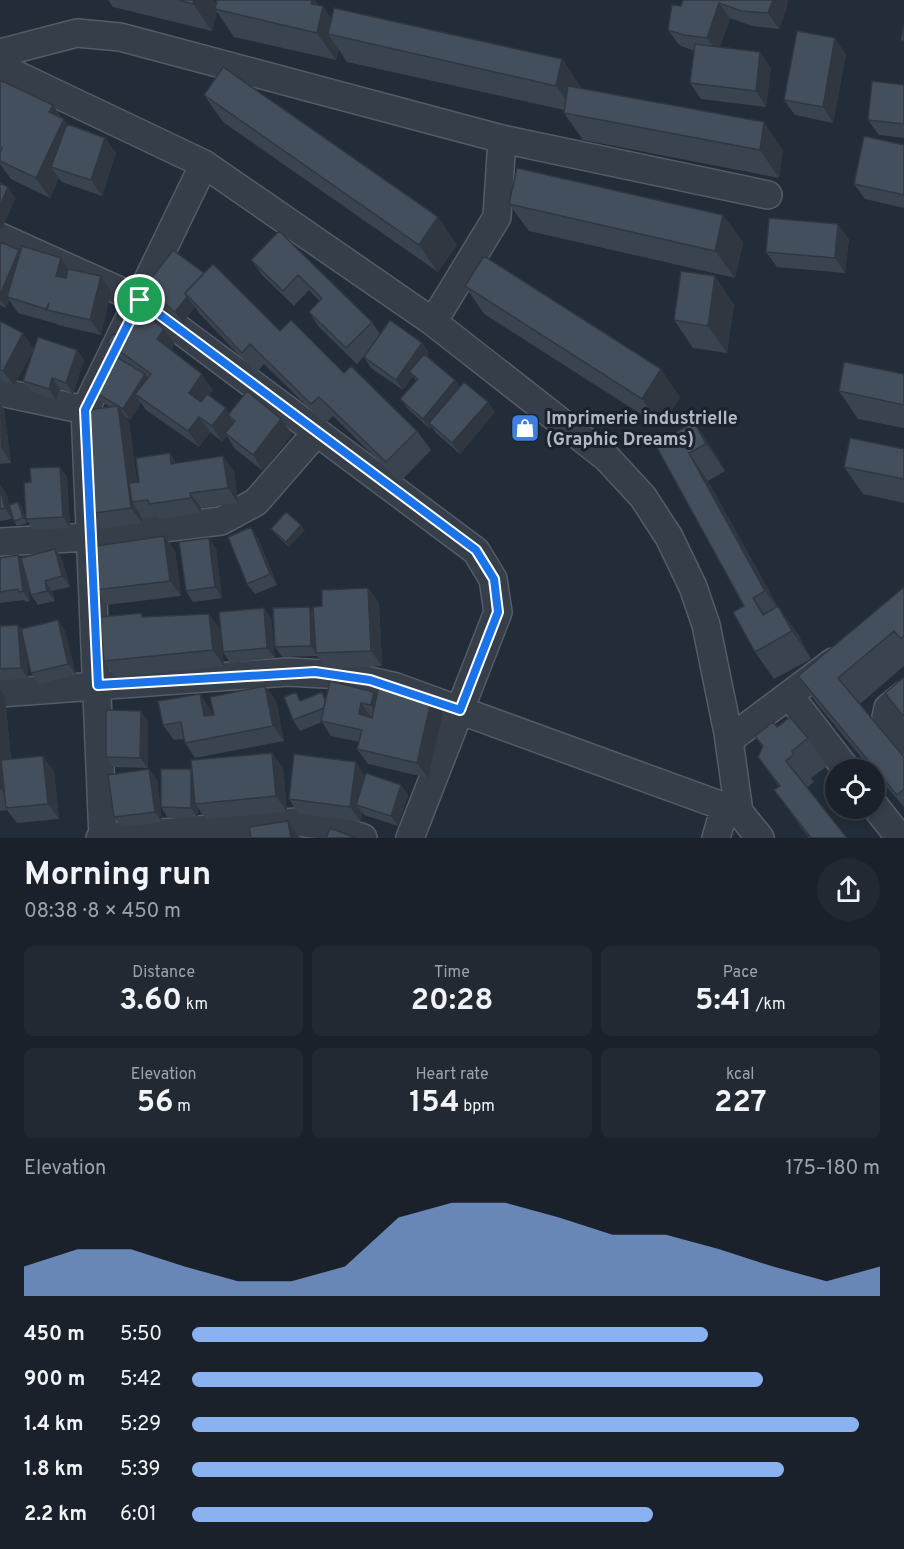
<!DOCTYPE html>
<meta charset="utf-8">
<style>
body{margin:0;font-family:Overpass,sans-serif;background:#232933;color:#f1f3f6;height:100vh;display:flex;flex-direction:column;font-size:22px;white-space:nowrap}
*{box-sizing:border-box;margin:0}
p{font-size:20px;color:#9fa3a9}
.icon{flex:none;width:33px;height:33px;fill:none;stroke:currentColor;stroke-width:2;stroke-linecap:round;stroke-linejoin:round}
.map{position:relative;height:838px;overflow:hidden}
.panel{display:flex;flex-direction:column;background:#1a212b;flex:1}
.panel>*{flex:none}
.tools{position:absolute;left:825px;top:759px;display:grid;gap:12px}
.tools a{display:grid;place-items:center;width:60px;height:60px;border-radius:50%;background:#1a212b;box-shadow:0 3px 9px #0003,0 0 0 2px #383e47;font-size:30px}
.pin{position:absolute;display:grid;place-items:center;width:51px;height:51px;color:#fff;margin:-26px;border:3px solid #fff;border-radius:50%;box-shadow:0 2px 6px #0007}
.round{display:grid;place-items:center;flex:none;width:63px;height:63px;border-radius:32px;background:#232933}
.head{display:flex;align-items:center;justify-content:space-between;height:102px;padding:0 24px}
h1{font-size:33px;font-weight:700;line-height:45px}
.figures{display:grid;grid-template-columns:repeat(3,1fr);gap:9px;height:102px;padding:6px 24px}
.figures div{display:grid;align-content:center;border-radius:9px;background:#232933;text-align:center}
.figures b{font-size:30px;font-weight:700}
.figures small{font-size:16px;font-weight:400}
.figures p{font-size:16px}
.chart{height:168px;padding:12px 24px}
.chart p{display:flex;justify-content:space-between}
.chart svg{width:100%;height:108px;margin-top:6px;fill:#8ab2f1;opacity:.7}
ul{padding:0 24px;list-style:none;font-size:20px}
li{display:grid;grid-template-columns:96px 72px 1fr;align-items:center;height:45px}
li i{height:15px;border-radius:8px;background:#8ab2f1}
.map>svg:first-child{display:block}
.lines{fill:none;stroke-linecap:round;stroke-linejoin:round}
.minor-casing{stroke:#545c67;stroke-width:30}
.minor{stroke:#363e49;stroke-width:27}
.wall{fill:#3a4450}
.shaded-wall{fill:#303741}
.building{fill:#444f5d;stroke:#303741;stroke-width:1.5}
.route-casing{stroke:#fff;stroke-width:12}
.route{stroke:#1a73e8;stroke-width:8}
.labels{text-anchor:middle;stroke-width:6;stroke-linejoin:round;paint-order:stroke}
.poi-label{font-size:18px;font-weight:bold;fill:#b1b9c5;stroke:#1c232e;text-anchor:start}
</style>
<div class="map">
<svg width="904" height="838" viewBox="0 0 904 838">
<rect width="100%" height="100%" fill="#232c39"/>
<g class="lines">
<g class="minor-casing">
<path id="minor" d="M0,53L77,33L120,37L502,139L768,195
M0,67L204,164L433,322L607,458L643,497L669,537L693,587L706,625L728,733L739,812L760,838
M0,237L140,300L476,551L493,579L498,612L410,838
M433,322L497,217L502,139
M0,392L85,410
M0,542L89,537L221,521L256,502L316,433
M0,693L288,672L343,675L396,687L739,812
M789,695L847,770
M904,695L888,708L886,717L904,741
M729,740L833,662
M874,805L900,838
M100,838L297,822L329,826L363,838
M103,838L85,410L204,164
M716,838L725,807"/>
</g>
<use href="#minor" class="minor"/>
</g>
<path class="wall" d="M108,0H213L216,4L319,6H323L331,19L562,59L581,87V88L783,150L779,178L583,140L564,113V110L347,62L339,50L336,60L234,37L217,12L212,31L113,7Z
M683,0L787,7L779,29L752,26L730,18L720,47L760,52L771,68L766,107L701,99L690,83L694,51L679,45L668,30L681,6Z
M846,54L833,123L795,115L784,100Z
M0,80L53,105L61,118L64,119L68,125L105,138L116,153L102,196L62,182L59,178L50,198L11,179L0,164Z
M904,85V138L879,135L868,120Z
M204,95L438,217L457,245L438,272L223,122Z
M904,145V208L865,199L854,184Z
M509,204L723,215L743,242L735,278L529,231Z
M279,231L372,322L380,334L422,343L429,353L427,356L460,387L495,412L460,454L436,433L432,427L430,429L408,409L400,399L416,381L413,376L403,390L371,368L364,357L367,353L357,364L319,327L309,312L320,301L309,290L294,306L262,275L251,260Z
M849,239L845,273L777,267L766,252Z
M0,242L19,250L20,252L61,258L69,269L101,276L111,292L101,335L58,325L57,324L18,313L9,300L6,308L0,305Z
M204,273L280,331L344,373L417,431L431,450L400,482L333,416L325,424L264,364L256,373L199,313L195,307L183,323L165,309L158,298L154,295L147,284Z
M465,286L680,397L661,427L484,314Z
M734,304L727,353L693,348L674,320Z
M0,321L34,349L14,386L0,379Z
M119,338L175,344L171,350L213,390L209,395L229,413L292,434L263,471L235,449L227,436L222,442L210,432L199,447L146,410L141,403L130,420L125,416L129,421L137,482H139L176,463L234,471L238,503L201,508V513L159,519L157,516L143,518L141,515L142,523L99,529L88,514L85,456L110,407L96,398L88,388L124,361L118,357L107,342Z
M77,350L84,360L73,394L60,389L56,400L31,391L23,381Z
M904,374V428L858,419L839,391Z
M0,404L4,409L11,463L0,464Z
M694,422L713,450L725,471L708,481L778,607L798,634L811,659L774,679L755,652L744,606L655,444Z
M904,449V503L863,494L844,467Z
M60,467L67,477L70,528L33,530L26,519Z
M0,485L7,495L9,505L18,502L22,507L27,523L17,526L14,521L10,510L12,519L0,521Z
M271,529L305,530L289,547L275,534Z
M164,536L175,551L181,596L106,605L96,590Z
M258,538L277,585L255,594L247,584Z
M216,548L222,598L193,602L186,591Z
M55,549L62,559L70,587L52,591L55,601L38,605L31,595L28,585L30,601L26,602L24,600L0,603V558L22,560Z
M904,587V666L860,704L904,757V807L874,772V770H872L817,704L798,676Z
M368,588L379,603L382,666L326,669L317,656L282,657L275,647L314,612L322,606Z
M264,608L271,618L275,658L230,663L223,652Z
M145,617L220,629L224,666L115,677L104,661Z
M58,620L65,631L76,675L39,684L31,673L27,655L28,679L0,680V626L18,625L21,629Z
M904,677V721L885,693Z
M265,686L276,701L284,741L195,758L185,743L184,739L174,740L163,725L210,709L212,715H214Z
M0,689L5,696L11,759L54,771L59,819L17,823L7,810L0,811Z
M374,692L377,695L432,697L443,713L428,778L368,764L357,749L359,742L331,736L322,722L300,731L293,720L302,700Z
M148,721V768L113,767L106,757Z
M777,727L808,738L827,766L811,778L814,782L807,788L847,838H809L774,790L779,787L758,757L762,747L755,736Z
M272,753L283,768L287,812L206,819L198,808V818H168L161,807L191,769L192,771Z
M149,769L157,780L162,822L121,827L114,817Z
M366,776L401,785L408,795L398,826L364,815L362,812L361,822L299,814L289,799Z"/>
<path class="shaded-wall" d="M194,0H213L218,7L215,9L217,12L212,31L193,4Z
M312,0H315L322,10L323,6L342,34H328L339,50L336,60L317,33L311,4Z
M773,0H788L787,7L779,29L768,13Z
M719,3L730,18L718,53L707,38Z
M835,38L846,54L833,123L823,107Z
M760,52L771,68L766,107L756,91Z
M562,59L581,87L576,113L556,86Z
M53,105L63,120L64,119L78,139L51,167L59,178L50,198L36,178L49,112Z
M764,122L783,150L779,178L760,150Z
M105,138L116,153L102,196L91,180Z
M8,187L16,198L2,229L0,226V206Z
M723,215L743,242L735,278L715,251Z
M438,217L457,245L438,272L419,245Z
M838,224L849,239L845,273L835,258Z
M19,250L26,261L7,297L9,300L6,308L0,299V295Z
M61,258L71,273L66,291L56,276Z
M101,276L111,292L101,335L90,320Z
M715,276L734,304L727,353L708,326Z
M187,297L195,307L183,323L175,312Z
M164,329L175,344L167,354L157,339Z
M23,333L34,349L14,386L3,371Z
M422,343L429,353L414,375L409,372L413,376L403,390L396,380Z
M77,350L84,360L73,394L66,383Z
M661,369L680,397L661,427L642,399Z
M145,374L152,385L135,394L141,403L130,420L123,409Z
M202,374L213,390L199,408L189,393Z
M52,378L60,389L56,400L49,389Z
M455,380L463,390L429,423L432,427L430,429L423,419Z
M488,402L495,412L460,454L452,443Z
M0,404L4,409L11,463L1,447Z
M118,406L129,421L139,501L132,502L141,515L142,523L131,508Z
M226,408L234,420L228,415L235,425L225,433L227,436L222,442L212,426Z
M199,417L210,432L199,447L188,431Z
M281,419L292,434L263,471L253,455Z
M694,422L713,450L725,471L706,444Z
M170,453L180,468L171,464Z
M689,453L708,481L785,619L765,591Z
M223,456L234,471L238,503L228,488Z
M60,467L67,477L70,528L63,517Z
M0,485L7,495L12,519L5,508Z
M190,493L201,508V513L191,498Z
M18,502L22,507L27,523L23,518Z
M301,525L305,530L289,547L286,542Z
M251,527L258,538L277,585L270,574Z
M164,536L175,551L181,596L170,581Z
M209,538L216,548L222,598L215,587Z
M55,549L62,559L70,587L62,576Z
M18,555L26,566L30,601L23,591Z
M45,581L52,591L55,601L47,591Z
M368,588L379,603L382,666L371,651Z
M753,598L772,625L763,615Z
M778,606L798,634L811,659L792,631Z
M310,607L317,617L316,653L311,646Z
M264,608L271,618L275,658L267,648Z
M209,614L220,629L224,666L213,650Z
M58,620L65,631L76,675L68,664Z
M18,625L26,636L28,679L21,668Z
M265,686L276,701L284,741L273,726Z
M0,689L5,696L15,807H14L1,789L0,774Z
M374,692L385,707L382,721L371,705Z
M200,694L210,709L215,732L204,716Z
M432,697L443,713L428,778L417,763Z
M361,703L372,718L359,714Z
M141,711L148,721V768L140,758Z
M272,753L283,768L287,812L276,796Z
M43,756L54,771L59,819L48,804Z
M356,762L366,777L356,805L362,812L361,822L350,807Z
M149,769L157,780L162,822L155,812Z
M191,769L198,780L195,804L198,808V818L191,808Z
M401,785L408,795L398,826L391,816Z
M288,821L299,837V838H291Z"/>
<path class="building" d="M178,0H194L193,4Z
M217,0H312L311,4L323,6L317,33L215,9Z
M683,0H773L768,13L741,11L719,3L707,38L684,35L668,30L672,5L681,6Z
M334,8L562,59L556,86L328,34Z
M904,25V41L901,40Z
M797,31L835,38L823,107L784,100Z
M695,44L760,52L756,91L690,83Z
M223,67L438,217L419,245L204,95Z
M0,80L53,105L49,112L64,119L36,178L0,161V153L2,148L0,147Z
M872,81L904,85V124L868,120Z
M568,86L764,122L760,150L564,113Z
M67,124L105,138L91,180L51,167Z
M864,136L904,145V195L854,184Z
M517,168L723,215L715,251L509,204Z
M0,183L8,187L0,206Z
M769,218L838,224L835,258L766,252Z
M279,231L372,322L346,348L309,312L322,298L298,275L283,291L251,260Z
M0,242L19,250L0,295Z
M22,246L61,258L56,276L66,278L68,269L101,276L90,320L47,310L49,303L46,309L7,297Z
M173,250L204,273L185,293L187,297L175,312L158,298L161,295L147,284Z
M484,256L661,369L642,399L465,286Z
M213,264L280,331L291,320L344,373L351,366L417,431L386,462L319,397L311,404L250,344L242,353L185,293Z
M681,271L715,276L708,326L674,320Z
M135,316L145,324L150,318L164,329L157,339L202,374L189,393L201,402L207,394L226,408L212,426L199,417L188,431L135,394L151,374L107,342L114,333L119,338Z
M390,320L422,343L396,380L364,357Z
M0,321L23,333L3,371L0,369Z
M38,337L77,350L66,383L52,378L49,389L23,381Z
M110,353L145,374L123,409L88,388Z
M424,354L455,380L423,419L400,399L418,379L409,372Z
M844,362L904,374V405L839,391Z
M464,382L488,402L452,443L429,423Z
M247,391L281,419L253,455L225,433L235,421L228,415Z
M118,406L131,508L88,514L81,457L85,456L79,411Z
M694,422L706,444L689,453L765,591L753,598L763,615L778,606L792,631L755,652L733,612L744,606L655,444Z
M850,438L904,449V479L844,467Z
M170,453L171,464L223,456L228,488L190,493L191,498L149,504L148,500L132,502L129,483L139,482L136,458Z
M60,467L63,517L26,519L24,483L31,482L30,468Z
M0,486L5,508L0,509Z
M18,502L23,518L14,521L9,505Z
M286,512L301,525L286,542L271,529Z
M251,527L270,574L247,584L228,537Z
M164,536L170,581L96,590L90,547Z
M209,538L215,587L186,591L179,542Z
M55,549L62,576L45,581L47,591L31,595L21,558Z
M18,555L23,591L19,592L18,589L0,592V558Z
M904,587V636L901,639L894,631L838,678L904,757V789L897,795L798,676Z
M368,588L371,651L316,653L313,607L322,606V590Z
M310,607L311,646L275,647L273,608Z
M264,608L267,648L223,652L219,612Z
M142,613V617L209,614L213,650L104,661L100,617Z
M58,620L68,664L31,673L21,629Z
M18,625L21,668L0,669V626Z
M904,677V715L903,716L885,693Z
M330,681L374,692L371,705L361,703L359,714L372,718L379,685L432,697L417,763L357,749L362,730L321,721Z
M265,686L273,726L185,743L181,722L163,725L158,701L200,694L204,716L214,715L210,697Z
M296,692L300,701L322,692L325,700L324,708L293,720L284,697Z
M106,710L141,711L140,758L106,757Z
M790,717L808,738L792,751L794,754L786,761L847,838H811L774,790L780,786L758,757L763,746L755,736L773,722L777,727Z
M272,753L276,796L195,804L191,760Z
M294,754L356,762L350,807L289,799Z
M43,756L48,804L6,808L1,760Z
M149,769L155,812L114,817L108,775Z
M161,769H191V808L161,807Z
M366,773L401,785L391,816L356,805Z
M0,774L1,789H0Z
M288,821L291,838H251L249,827Z
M330,828L356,838H326Z"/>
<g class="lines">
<g class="route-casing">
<path id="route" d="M140,300L476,550L494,579L498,612L460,710L370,680L315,672L98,685L85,410Z"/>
</g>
<use href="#route" class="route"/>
</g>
<defs>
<g id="shop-square" transform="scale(1.5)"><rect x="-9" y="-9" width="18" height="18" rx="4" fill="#3f7fe0" stroke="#1c232e"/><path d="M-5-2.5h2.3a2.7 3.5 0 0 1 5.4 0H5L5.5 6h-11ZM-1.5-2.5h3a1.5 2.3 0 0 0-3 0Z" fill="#fff"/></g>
</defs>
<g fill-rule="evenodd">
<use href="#shop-square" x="525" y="428"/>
</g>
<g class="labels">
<g class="poi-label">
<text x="546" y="424">Imprimerie industrielle<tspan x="546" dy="21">(Graphic Dreams)</tspan></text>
</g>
</g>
</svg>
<div class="tools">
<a><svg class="icon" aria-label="locate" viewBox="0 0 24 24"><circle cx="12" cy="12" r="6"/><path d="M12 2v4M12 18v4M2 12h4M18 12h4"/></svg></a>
</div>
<div class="pin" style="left:140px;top:300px;background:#1e9e55"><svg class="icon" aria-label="arrive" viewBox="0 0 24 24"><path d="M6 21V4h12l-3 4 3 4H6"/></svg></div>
</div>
<section class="panel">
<div class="head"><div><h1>Morning run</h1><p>08:38 · 8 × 450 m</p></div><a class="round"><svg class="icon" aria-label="share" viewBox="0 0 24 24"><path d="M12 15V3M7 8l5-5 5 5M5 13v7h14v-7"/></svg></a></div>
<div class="figures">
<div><p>Distance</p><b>3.60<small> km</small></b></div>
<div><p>Time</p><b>20:28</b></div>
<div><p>Pace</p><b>5:41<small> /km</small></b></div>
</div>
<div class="figures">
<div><p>Elevation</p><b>56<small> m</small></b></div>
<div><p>Heart rate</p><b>154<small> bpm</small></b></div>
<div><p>kcal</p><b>227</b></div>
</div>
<div class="chart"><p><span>Elevation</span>175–180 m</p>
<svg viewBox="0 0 160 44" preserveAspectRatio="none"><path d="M0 44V32L10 25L20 25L30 32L40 38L50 38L60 32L70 12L80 6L90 6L100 12L110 19L120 19L130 25L140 32L150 38L160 32V44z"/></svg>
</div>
<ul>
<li><b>450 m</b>5:50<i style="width:75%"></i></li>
<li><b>900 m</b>5:42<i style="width:83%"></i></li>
<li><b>1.4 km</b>5:29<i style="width:97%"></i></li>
<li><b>1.8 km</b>5:39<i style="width:86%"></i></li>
<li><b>2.2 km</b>6:01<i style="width:67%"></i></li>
</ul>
</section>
